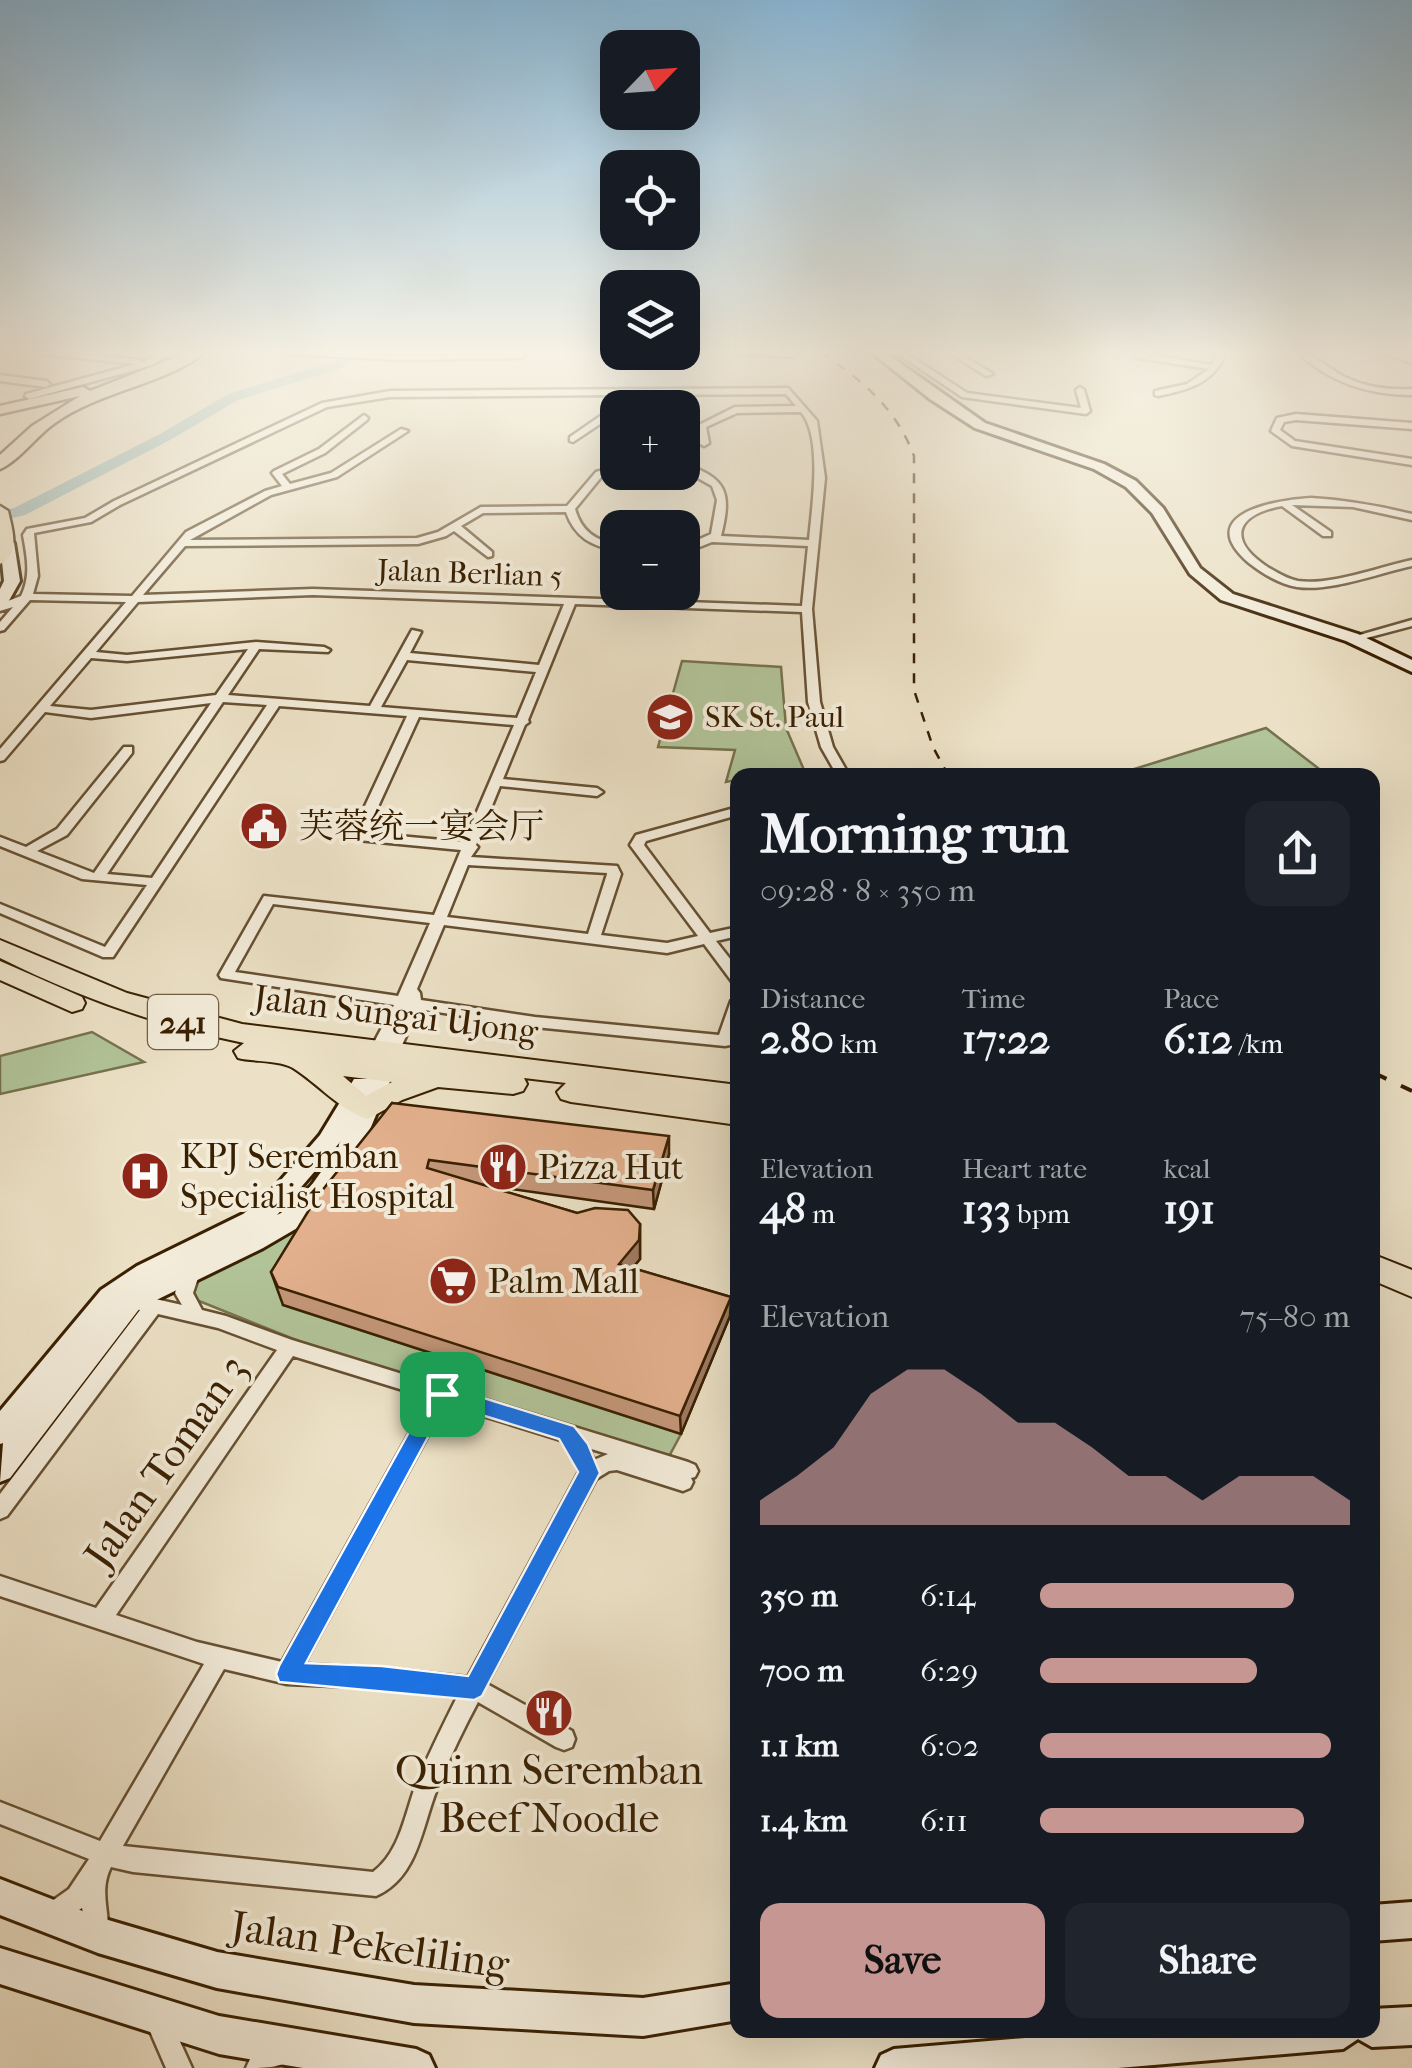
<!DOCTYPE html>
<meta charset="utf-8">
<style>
body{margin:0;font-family:"IM FELL French Canon","Noto Serif SC",serif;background:#20242c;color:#f1f3f6;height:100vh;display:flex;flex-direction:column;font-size:38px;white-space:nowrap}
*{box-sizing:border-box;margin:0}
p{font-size:32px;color:#9ea1a6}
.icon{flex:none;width:55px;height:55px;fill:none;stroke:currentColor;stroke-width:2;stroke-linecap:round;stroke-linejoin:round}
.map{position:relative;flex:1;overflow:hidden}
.sheet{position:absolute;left:730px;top:768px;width:650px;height:1270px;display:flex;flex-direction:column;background:#171b24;border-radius:20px;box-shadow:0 10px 40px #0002}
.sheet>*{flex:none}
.needle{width:65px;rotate:65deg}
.controls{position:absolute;left:600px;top:30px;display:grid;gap:20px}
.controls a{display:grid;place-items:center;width:100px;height:100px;border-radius:20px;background:#171b24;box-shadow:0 10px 40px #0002;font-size:50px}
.pin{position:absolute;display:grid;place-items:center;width:85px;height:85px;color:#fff;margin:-42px;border-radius:20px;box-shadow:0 5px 15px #0006}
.round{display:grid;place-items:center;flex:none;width:105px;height:105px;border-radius:20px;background:#20242c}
.overview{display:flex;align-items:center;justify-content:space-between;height:170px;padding:0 30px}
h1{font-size:55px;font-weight:700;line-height:75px}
.metrics{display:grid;grid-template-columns:repeat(3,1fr);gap:15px;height:170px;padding:10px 30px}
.metrics div{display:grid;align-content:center}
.metrics b{font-size:42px;font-weight:700}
.metrics small{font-size:28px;font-weight:400}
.metrics p{font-size:28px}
.chart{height:280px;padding:20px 30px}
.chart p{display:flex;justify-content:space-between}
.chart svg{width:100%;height:180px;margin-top:10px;fill:#c59692;opacity:.7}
.button{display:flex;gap:20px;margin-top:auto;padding:20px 30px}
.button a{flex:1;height:115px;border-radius:20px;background:#c59692;color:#111;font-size:40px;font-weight:700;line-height:115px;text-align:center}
.button a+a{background:#20242c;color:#f1f3f6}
ul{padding:0 30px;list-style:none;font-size:32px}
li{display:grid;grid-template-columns:160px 120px 1fr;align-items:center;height:75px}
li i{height:25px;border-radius:12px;background:#c59692}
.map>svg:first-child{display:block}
.green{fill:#b2c499;stroke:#76724d;stroke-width:2.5}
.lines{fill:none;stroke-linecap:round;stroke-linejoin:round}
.river{fill:#9abcbc;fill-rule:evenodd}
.street-casing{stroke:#665032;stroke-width:5}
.secondary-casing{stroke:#392001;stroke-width:6}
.primary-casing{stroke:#392001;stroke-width:5}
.highway-casing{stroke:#392001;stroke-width:4}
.street{fill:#f3ecda;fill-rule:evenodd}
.secondary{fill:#f3ecda;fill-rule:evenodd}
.primary{fill:#ece1c6;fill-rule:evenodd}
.highway{fill:#ece1c6;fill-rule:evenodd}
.rail-far1{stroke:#392001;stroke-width:2.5;stroke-dasharray:10 10;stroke-linecap:butt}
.rail{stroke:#392001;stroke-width:4;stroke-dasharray:16 16;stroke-linecap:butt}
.wall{fill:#c39779;stroke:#392001;stroke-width:2.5}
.shaded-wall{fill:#9f7b63;stroke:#392001;stroke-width:2.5}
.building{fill:#e3b08d;stroke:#392001;stroke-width:2.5}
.route{fill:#1a73e8;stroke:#fff;stroke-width:2.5;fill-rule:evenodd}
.labels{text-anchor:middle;stroke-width:8;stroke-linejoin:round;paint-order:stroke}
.far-street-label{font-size:30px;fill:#392001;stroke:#f3ecda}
.far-poi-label{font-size:30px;fill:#392001;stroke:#f3ecda;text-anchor:start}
.shield{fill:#f3ecda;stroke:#715d42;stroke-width:2.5}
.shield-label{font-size:32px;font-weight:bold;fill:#392001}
.poi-label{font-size:35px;fill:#392001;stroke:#f3ecda;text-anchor:start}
.street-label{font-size:35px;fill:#392001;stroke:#f3ecda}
.near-street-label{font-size:42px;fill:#392001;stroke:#f3ecda}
.near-poi-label{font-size:42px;fill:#392001;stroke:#f3ecda}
</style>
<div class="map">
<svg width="1412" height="2068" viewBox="0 0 1412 2068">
<rect width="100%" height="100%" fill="#ece1c6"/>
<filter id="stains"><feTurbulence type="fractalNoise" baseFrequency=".002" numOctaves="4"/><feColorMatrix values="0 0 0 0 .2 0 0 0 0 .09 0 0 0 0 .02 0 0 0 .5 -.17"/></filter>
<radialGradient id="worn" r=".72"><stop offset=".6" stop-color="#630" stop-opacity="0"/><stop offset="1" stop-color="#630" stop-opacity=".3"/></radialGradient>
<path class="green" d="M682,661L781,667L786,728L804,770L738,775L737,780L726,782L735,750L658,747Z
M1266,728L1327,775H1115Z
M92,1032L144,1062L0,1094V1056Z
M377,1122H395L283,1305L681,1434L666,1462L366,1368L194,1299L191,1290L193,1280L325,1192Z"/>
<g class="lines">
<path class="river" d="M345,352H360L342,368L238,400L170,440L25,515L0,521V511L14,508L160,434L228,394L332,362Z"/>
<g class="street-casing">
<path id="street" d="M37,352H61L139,360L143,362L162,352H171L153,365L29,399L25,396L26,394L136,364L41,354Z
M285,352L400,356L521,354L525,356L521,358L400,360L289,354Z
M734,352H775L797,355L793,357L738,354Z
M904,352L967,393L1081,408L1076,390L1080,387L1084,390L1090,411L1086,414L962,397L901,356V352Z
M948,352H957L993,374L986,376Z
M1135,352L1212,365L1218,352H1226C1215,383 1188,390 1158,396L1155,395V391L1187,384L1209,369L1138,358L1134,356Z
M1297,352C1311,351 1332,372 1347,378C1368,388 1389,390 1412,389V395C1368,395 1329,382 1297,352Z
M1379,352H1390L1412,358V363Z
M0,375L46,381L50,384L46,387L0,381Z
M788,388L817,421L825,478L812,609L820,702L833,747L849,775H837L821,747L808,702L802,612L575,604L528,720L529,722L525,725L503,779L597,788L603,792L597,796L500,786L476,845L478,847L471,857L617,866L621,874L601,935L667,943L698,936L630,845L636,835L738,807V815L646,841L644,845L710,933L738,927V936L716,941L738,969V985L733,983L704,944L667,953L444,925L417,989L420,993L421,1000L535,1017L719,1035L731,1001L738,996V1025L730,1045L725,1046L535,1027L418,1009L399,1052L391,1057L384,1053L378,1055L373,1054L370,1050L394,1005L221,978L219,975L264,896L434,915L461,850L358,840L351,836L407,716L279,706L113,957H103L0,913V904L105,947L147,885L82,879L0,846V837L26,847L57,829L124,747H132V753L67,835L37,851L94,873L211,703L91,718L45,712L4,760L0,761V749L126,602L30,600L4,630L0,631V622L13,607L0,611V604L21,596C31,576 27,557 23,535L27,529L85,518L114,501L322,403L390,391ZM786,394L796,406L735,407L697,426L699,443L704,446L709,443L706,427L737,413L801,412C823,438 812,506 809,540L721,536C732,492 727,478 682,463V469L712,486L717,500L711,534L682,547V554L712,542L808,546L802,606L313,589L143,595L185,546L418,544L446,536L454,531L488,557L492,556V552L461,526L483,513L566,512C575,538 592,546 618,551V545C595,540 582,532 575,509L602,476L618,472V466L596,472L567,506L481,507L438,532L417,538L190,540L271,495L337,477L408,431L401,429L331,473L290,484L282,474L325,453L367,420L368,418L364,415L319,449L274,471L272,473L282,486L265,491L186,532L132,596L33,594L38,576L34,533L91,522L120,505L327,407L390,397L611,395L612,408L570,437V441L573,442L618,412V408H620L619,395ZM313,595L564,604L539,665L410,653L421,632L412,630L370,706L228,695L259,649L328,652L330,650L324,647L256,642L127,655L96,652L138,602ZM248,649L216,695L91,710L50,706L91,658L127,661ZM407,660L536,672L517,718L381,707ZM223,702L267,705L152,878L107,874ZM419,717L514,725L464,842L366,833ZM468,865L607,873V874L588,934L447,917ZM273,904L430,923L398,996L235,972Z
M1296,414L1412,423V429L1296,420L1284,422L1280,430L1295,441L1412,459V465L1292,446L1271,431L1277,418Z
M1311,498C1346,500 1379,506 1412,514V520L1353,507L1292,505L1331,532V536H1323L1282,506C1234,515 1227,541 1269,568C1278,573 1287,579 1298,581C1330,586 1379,567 1412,560V566C1379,573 1331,592 1297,587C1280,584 1263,574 1249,563C1192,514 1275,500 1311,498Z
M1412,620V626L1355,641L1349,638Z
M191,1265L197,1267L200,1272L193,1293L202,1310L226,1316L292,1340L688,1462L695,1465L698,1471L695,1477L691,1478L693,1482L690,1488L683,1491L617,1470L609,1471L596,1479L487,1684L572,1731L575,1739L572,1747L564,1750L556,1747L478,1702C463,1730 449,1759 437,1789C422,1826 418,1878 376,1896L133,1872L111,1867C97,1895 114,1918 105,1939L97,1943L89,1939L82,1908L53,1926L45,1922L41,1914L45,1906L69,1889L89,1859L0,1824V1802L100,1841L204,1664L0,1596V1576L96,1608L277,1350L218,1328L158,1314L7,1516L0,1519V1494L140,1310L123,1305L120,1300L123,1295L129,1293L182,1305L175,1293L185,1267ZM293,1356L429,1398L282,1662L197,1642L116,1615ZM445,1404L561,1440L576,1461L579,1472L468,1677L382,1668L304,1664ZM588,1448L608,1454L594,1460ZM224,1669L287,1684L382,1688L457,1697C443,1725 429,1753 417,1782C405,1812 401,1851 373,1872L123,1846Z
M158,2010L167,2013L192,2068H166L146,2022L149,2013Z
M285,2039L294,2043L298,2052C289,2068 266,2068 246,2068L250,2059Z"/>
</g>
<g class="secondary-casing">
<path id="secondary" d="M871,352H884L985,423L1104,464L1136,481L1163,508L1200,568L1233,594L1358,634L1412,660V672L1346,641L1221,600L1190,574L1152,513L1126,487L1094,469L975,428L930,399Z
M6,538L14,543L20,581L6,606L0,608V589L4,581L0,541Z
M390,1047L401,1055L361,1151L329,1200L299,1227L263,1248L140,1308L10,1478L0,1482L3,1443L0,1444V1411L101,1290L137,1266L243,1214L268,1195L320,1135L354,1079H368L382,1049ZM341,1141L338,1148L311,1186L281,1213L277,1215Z
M0,1879L98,1917L217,1952L414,1985L643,1998L738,1983V2020L643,2036L414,2023L217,1988L98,1953L0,1915Z
M1412,1902V1938L1372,1941V1905Z
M0,1948L219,2016L416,2049L429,2055L435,2068H303L219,2054L0,1984Z
M1412,2007V2045L1372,2047L1358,2039L1343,2049L1118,2068H875L881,2055L894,2049L1119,2030H1372V2009Z"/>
</g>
<g class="primary-casing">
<path id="primary" d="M189,352H205C169,383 99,391 55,423C36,436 20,460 0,469V455L32,426L80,396L0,414V406L83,387L90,391Z
M0,506L8,511C12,529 21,554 0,564Z"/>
</g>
<g class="highway-casing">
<path id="highway" d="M0,940L127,993L242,1024L738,1085V1125L571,1102L561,1099L557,1092L566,1083L524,1078L527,1084L523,1091L513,1094L438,1087L402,1100L368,1119C341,1111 317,1083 293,1068C280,1060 253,1062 238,1058L234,1051L244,1043C159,1026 78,997 0,958ZM343,1076L392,1082L366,1096Z
M0,961L82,997L85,1003L82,1009L72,1012L0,980Z
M1372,1254L1412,1270V1297L1372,1280Z"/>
</g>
<use href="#street" class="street"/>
<use href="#secondary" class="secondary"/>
<use href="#primary" class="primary"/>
<use href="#highway" class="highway"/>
<path class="rail-far1" d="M820,352C862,380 896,408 914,456V690L933,747L948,775"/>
<path class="rail" d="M1372,1072L1412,1091"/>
</g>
<path class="wall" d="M392,1103L669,1154L654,1209L483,1185L577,1213L640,1224V1259L632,1268L731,1297L730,1316L681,1434L283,1305L271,1272Z"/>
<path class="shaded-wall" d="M669,1136V1154L654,1209L653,1190Z
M640,1224V1259L620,1283L619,1264Z
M731,1297L730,1316L681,1434L680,1416Z"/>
<path class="building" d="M392,1103L669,1136L653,1190L429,1160L427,1168L577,1213L595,1208L628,1210L640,1224L639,1240L619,1264L731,1297L680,1416L278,1287L271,1272L317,1197Z"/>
<linearGradient id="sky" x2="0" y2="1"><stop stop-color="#89b7d6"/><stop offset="0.55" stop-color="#f6f2e5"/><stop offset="1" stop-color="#f6f2e5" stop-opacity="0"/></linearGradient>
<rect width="1412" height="641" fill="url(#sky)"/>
<path class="route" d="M442,1385L574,1426L588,1444L600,1473L482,1696L474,1700L279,1682L276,1674L279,1666L434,1387ZM446,1404L559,1439L578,1472L468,1676L382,1666L306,1663Z"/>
<defs>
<g id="school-disc" transform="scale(2.5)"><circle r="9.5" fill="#8f2418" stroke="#f3ecda"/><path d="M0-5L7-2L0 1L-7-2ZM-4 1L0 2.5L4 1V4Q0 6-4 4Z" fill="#fff"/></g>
<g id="civic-disc" transform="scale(2.5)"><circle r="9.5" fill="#8f2418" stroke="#f3ecda"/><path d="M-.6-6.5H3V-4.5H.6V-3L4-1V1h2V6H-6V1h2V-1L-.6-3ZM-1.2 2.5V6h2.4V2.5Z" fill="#fff"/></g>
<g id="restaurant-disc" transform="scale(2.5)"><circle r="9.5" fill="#8f2418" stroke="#f3ecda"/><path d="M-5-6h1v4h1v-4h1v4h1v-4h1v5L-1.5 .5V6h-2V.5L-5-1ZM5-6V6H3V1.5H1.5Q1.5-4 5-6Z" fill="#fff"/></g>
<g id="hospital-disc" transform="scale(2.5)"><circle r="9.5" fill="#8f2418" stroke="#f3ecda"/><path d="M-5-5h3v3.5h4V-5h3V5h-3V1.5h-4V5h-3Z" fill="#fff"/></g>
<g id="supermarket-disc" transform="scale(2.5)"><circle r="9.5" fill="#8f2418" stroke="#f3ecda"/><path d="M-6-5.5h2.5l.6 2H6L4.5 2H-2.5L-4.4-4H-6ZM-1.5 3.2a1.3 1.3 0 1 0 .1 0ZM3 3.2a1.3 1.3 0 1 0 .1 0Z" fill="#fff"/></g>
</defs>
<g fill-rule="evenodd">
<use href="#school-disc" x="670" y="717"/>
<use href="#civic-disc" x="264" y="826"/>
<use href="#restaurant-disc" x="503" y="1167"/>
<use href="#hospital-disc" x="145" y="1176"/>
<use href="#supermarket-disc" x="453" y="1281"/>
<use href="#restaurant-disc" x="549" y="1713"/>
</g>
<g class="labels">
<g class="far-street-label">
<text transform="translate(470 573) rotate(2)" y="10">Jalan Berlian 5</text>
</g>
<g class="far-poi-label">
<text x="705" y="727">SK St. Paul</text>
</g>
<rect class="shield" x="148" y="995" width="70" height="54" rx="8"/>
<g class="shield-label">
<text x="183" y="1033">241</text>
</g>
<g class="poi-label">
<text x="299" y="838">芙蓉统一宴会厅</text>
<text x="180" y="1168">KPJ Seremban<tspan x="180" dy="40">Specialist Hospital</tspan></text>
<text x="538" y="1179">Pizza Hut</text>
<text x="488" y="1293">Palm Mall</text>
</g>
<g class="street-label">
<text transform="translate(396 1014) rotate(7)" y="12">Jalan Sungai Ujong</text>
</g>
<g class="near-street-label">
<text transform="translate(165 1461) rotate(-55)" y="15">Jalan Toman 3</text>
<text transform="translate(370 1944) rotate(8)" y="15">Jalan Pekeliling</text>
</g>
<g class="near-poi-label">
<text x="549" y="1784">Quinn Seremban<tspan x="549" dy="48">Beef Noodle</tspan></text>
</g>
</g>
<rect width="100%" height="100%" filter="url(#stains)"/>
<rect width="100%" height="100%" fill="url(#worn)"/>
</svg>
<div class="controls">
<a><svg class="needle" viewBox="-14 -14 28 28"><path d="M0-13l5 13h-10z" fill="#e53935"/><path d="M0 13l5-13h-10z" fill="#9ea1a6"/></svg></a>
<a><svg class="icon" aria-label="locate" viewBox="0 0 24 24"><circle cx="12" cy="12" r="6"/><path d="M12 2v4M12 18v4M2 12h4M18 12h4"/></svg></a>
<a><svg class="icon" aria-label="layers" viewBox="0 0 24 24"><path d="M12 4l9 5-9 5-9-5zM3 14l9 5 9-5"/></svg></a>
<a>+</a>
<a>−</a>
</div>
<div class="pin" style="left:442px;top:1394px;background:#1e9e55"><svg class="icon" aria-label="arrive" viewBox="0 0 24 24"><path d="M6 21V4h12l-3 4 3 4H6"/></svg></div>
<section class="sheet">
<div class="overview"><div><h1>Morning run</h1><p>09:28 · 8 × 350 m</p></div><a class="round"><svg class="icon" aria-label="share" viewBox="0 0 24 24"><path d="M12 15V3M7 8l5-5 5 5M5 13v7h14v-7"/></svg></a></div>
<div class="metrics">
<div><p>Distance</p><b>2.80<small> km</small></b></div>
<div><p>Time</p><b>17:22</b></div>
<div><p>Pace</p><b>6:12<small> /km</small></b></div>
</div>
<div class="metrics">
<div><p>Elevation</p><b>48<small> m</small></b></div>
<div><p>Heart rate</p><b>133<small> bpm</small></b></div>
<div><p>kcal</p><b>191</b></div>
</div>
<div class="chart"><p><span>Elevation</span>75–80 m</p>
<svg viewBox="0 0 160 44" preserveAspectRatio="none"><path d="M0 44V38L10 32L20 25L30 12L40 6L50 6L60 12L70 19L80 19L90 25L100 32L110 32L120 38L130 32L140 32L150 32L160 38V44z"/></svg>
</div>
<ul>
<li><b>350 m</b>6:14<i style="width:82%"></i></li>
<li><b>700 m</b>6:29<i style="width:70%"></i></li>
<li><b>1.1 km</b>6:02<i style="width:94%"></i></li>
<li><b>1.4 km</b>6:11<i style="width:85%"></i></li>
</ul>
<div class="button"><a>Save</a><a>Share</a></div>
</section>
</div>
